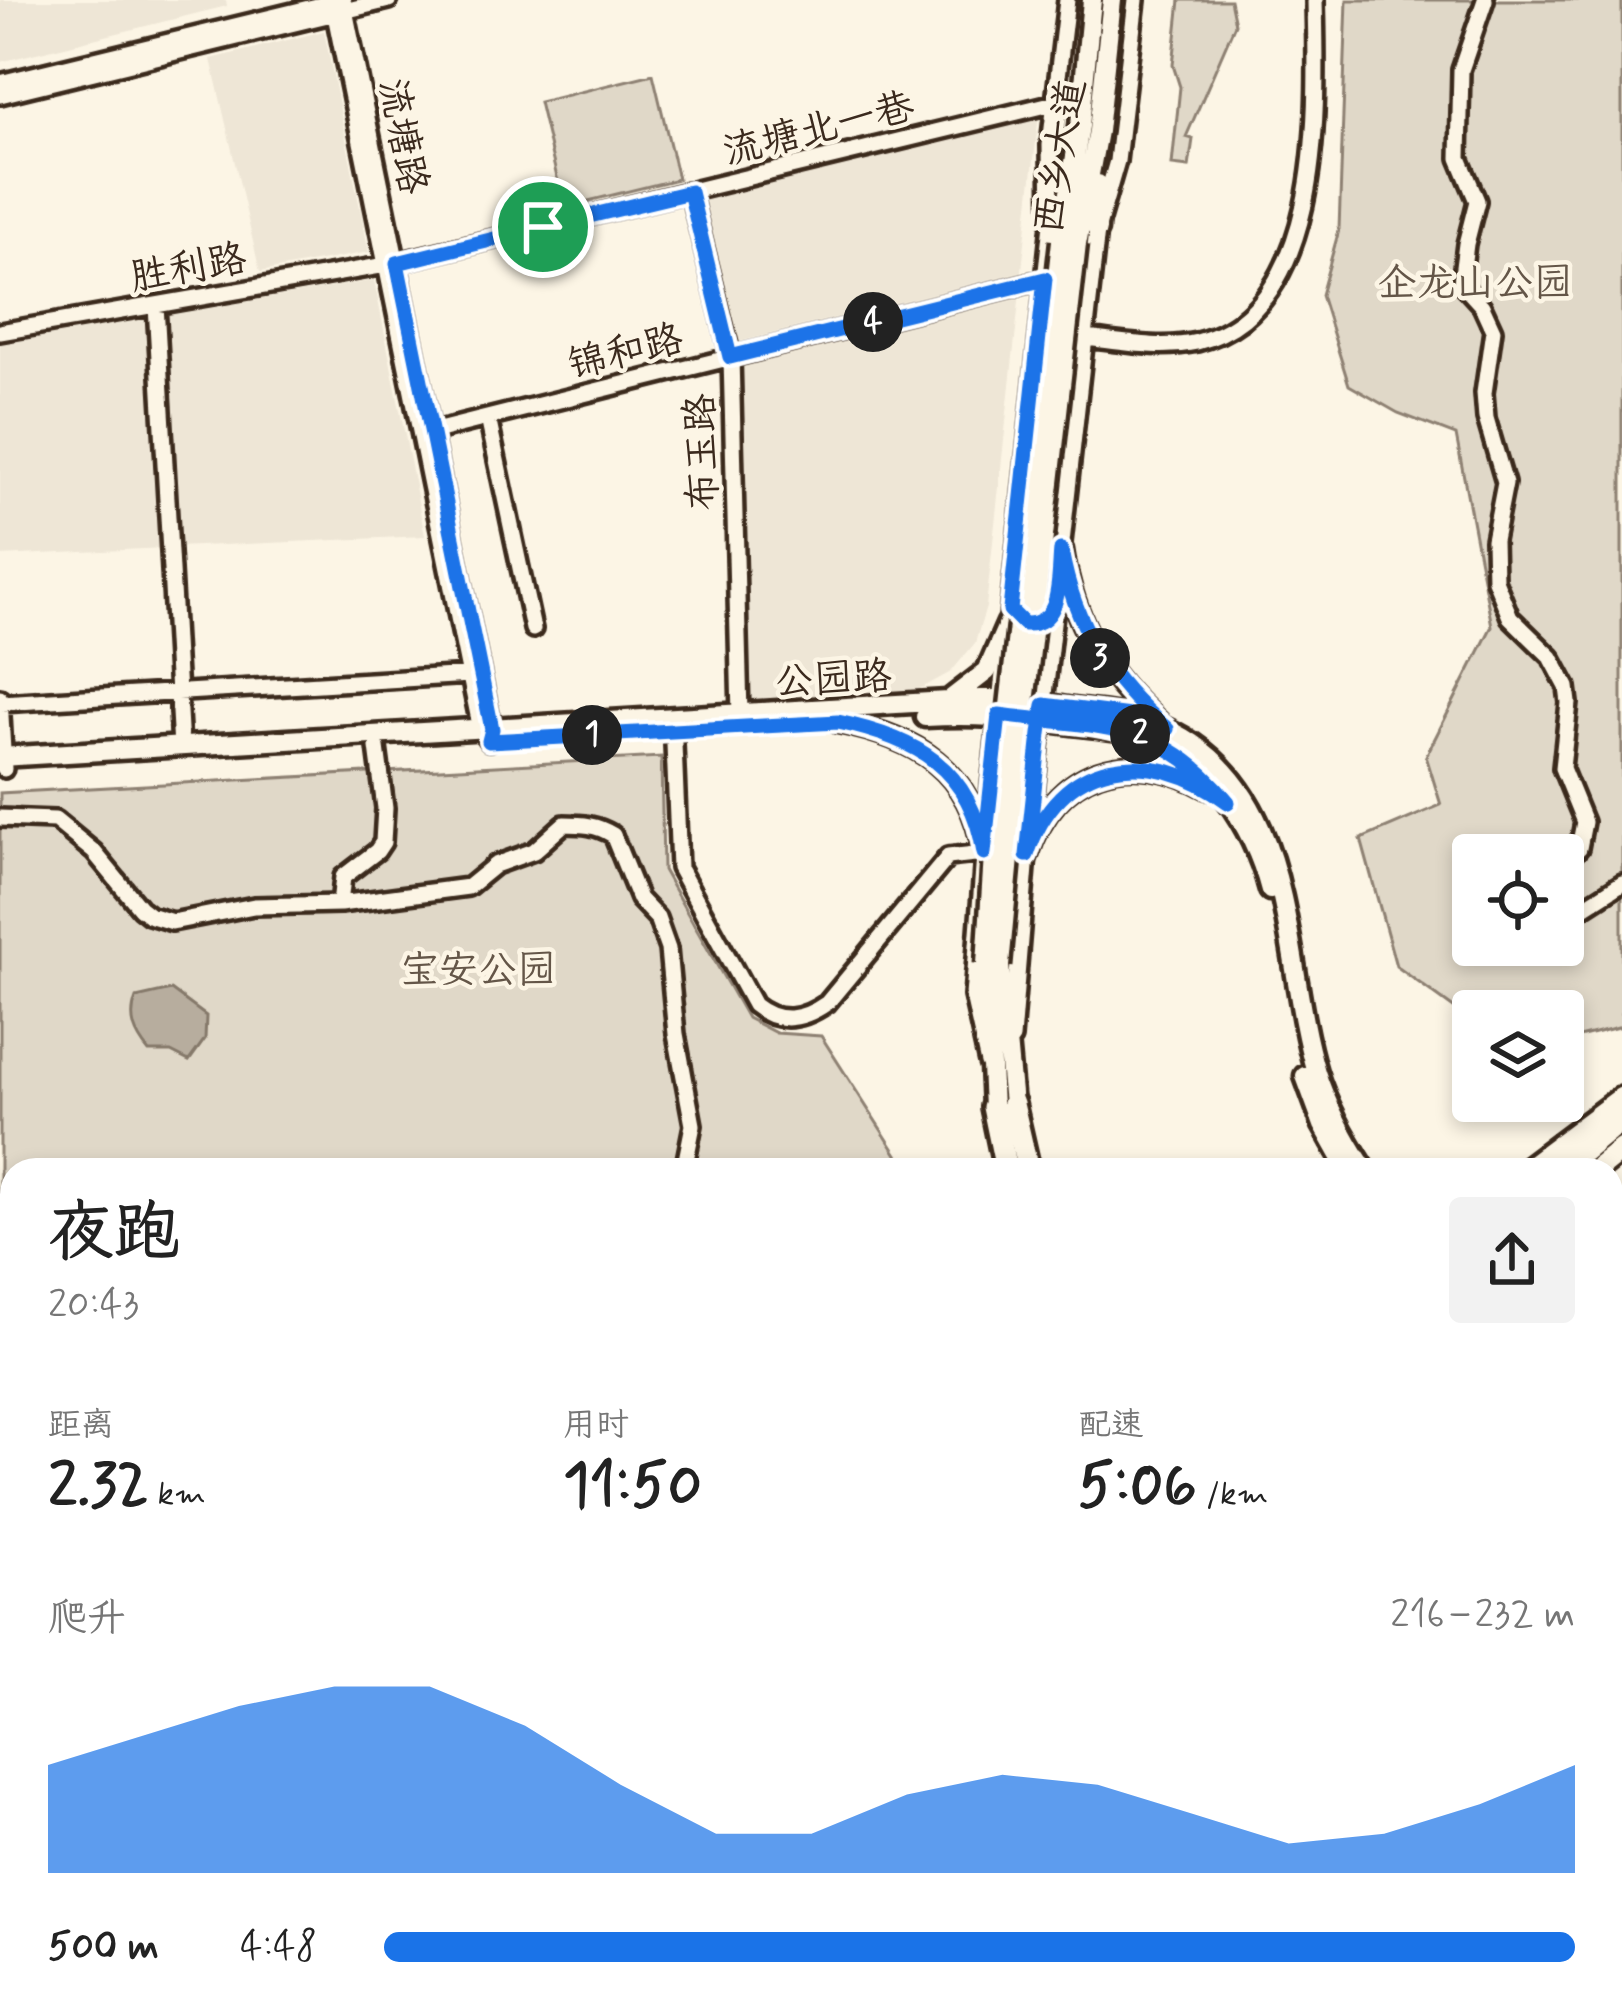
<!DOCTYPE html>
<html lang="zh">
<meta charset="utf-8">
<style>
body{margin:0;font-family:Mynerve,"LXGW WenKai TC",sans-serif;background:#f2f2f2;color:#222;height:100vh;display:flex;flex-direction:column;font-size:45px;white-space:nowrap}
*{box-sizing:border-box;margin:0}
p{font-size:39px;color:#767676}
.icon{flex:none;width:66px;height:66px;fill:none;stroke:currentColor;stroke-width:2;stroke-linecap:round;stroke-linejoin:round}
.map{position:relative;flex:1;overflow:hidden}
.drawer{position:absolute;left:0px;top:1158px;width:1623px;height:858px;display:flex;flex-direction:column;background:#fff;border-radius:36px 36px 0 0;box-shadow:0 6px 18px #0003}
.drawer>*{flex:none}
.fabs{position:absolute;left:1452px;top:834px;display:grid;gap:24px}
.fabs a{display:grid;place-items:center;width:132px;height:132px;border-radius:12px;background:#fff;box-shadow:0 6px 18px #0003;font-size:60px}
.pin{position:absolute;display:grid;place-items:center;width:102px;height:102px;color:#fff;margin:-51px;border:6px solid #fff;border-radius:50%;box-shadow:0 3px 12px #0007}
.km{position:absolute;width:60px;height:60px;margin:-30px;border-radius:50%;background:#222;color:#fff;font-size:33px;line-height:60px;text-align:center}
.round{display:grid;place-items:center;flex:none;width:126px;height:126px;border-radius:12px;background:#f2f2f2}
.overview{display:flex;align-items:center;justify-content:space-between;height:204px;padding:0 48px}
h1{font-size:66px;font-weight:800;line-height:90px}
.metrics{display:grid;grid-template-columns:repeat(3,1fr);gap:18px;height:204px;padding:12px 48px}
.metrics div{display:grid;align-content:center}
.metrics b{font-size:60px;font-weight:800}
.metrics small{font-size:33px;font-weight:400}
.metrics p{font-size:33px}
.chart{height:336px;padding:24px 48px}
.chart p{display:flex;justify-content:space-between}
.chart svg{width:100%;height:216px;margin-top:12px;fill:#1a73e8;opacity:.7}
ul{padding:0 48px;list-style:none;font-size:39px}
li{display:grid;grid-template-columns:192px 144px 1fr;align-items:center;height:90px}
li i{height:30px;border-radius:15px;background:#1a73e8}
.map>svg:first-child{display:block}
.built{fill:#eee6d6}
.green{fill:#e0d8c8;stroke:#8e8173;stroke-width:3;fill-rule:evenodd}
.water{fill:#b7ad9e;stroke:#85796b;stroke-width:3}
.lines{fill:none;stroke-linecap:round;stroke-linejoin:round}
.minor-casing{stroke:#3b2a1e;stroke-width:24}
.major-casing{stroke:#3b2a1e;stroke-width:27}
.highway-casing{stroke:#3b2a1e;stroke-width:30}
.minor{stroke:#fcf5e5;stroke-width:15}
.major{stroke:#fcf5e5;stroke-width:18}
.highway{stroke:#fcf5e5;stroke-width:21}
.major-bridge-casing{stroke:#3b2a1e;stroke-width:27;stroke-linecap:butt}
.major-bridge{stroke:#fcf5e5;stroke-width:18}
.route-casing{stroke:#fff;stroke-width:24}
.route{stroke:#1a73e8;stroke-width:15}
.labels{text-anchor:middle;stroke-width:9;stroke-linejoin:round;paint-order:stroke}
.street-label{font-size:39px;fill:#3b2a1e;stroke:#fcf5e5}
.park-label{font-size:39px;fill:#645648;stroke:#fcf5e5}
</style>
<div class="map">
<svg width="1622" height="2016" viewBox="0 0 1622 2016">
<rect width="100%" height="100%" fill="#fcf5e5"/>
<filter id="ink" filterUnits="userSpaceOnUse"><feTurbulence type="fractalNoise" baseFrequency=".00833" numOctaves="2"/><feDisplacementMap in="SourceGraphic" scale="24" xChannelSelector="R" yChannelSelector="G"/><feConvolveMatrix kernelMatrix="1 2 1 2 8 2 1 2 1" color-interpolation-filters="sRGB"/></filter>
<g filter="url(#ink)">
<path class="built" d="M0,0H226L227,6L0,62Z
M324,31L369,252L260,272L211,59Z
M1039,113L1021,279L735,350L697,196Z
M374,280L425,536L176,547L163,316Z
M1020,292L986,607L975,643L951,672L918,690L746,700L737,362Z
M151,318L164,548L0,556V344Z
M1622,1550V1771L1611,1781V1557Z"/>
<path class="green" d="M1180,0H1230L1235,24L1186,137L1193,139L1189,167L1172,165L1180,87L1173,65Z
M1347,0H1622V1026L1563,1041V1011H1473V1022L1396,966L1361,839L1441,805L1426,756L1492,626L1456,435L1398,413L1349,385L1321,295L1339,230ZM1473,855H1563V945H1473Z
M653,74L678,179L564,207L539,102Z
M661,757L663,870L747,1018L776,1033L821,1036L907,1170H12V2004H364L348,2016H0V793Z"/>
<path class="water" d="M171,990L206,1016L205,1039L189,1061L171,1052H149C135,1035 128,1020 136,998Z"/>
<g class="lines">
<g class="minor-casing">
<path id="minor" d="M332,0L481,730L489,741
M343,0L492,729L490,738
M1485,0L1461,70L1459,158L1477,201L1466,244L1461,283L1482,306L1493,330L1484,393L1486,418L1505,483L1494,540L1495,580L1510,617L1551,657L1567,687L1569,703L1562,768L1584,822L1579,848L1563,864
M0,83L338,1
M0,95L389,0
M690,192L731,357L740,715
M156,305L181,747
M0,332L386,265L1055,103
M1086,338C1122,342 1161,350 1197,342C1327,310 1317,103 1315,0
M488,418L533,629
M431,432L1045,279
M0,698L4,769
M1,703L470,675
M673,719L679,868L754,1005C779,1025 803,1020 827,1003L948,857L984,853
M990,796L1051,224L1050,145L1067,0
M0,818L55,820L94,852L140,908L149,915L172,922L254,906L340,904L468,887L495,865L534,851L564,824C583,824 597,825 613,835L639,899L657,918L668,949L676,1034L693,1125L684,1170
M985,843L973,996L988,1063
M340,904L343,877L377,851L383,842L385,808L377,747
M1563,916L1575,913L1622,883
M1012,1038L1027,855L1097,230L1117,161L1136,0
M1611,1805L1622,1794
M1515,2004V2016
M173,2016L179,2004"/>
</g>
<g class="major-casing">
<path id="major" d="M1097,230L1098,184
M1061,241L1080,126L1092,0
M1077,244L1098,131L1112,0
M1062,550C1072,620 1105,677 1158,722
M952,698L987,671L1008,623
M925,717C973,714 1016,717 1064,723C1091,727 1120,728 1146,736C1210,757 1254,828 1270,890
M838,722C916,737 971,769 984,853
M0,757L981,699C1012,698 1042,704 1073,709C1103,713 1134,714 1162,727C1300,788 1280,953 1316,1072C1327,1107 1345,1139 1365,1170
M1027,855C1054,769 1130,744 1208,788
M986,964L993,1107
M1000,966L1013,1104
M1305,1076L1323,1125L1348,1170
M1611,1467L1622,1480
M1611,1490L1622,1503
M1611,1524L1622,1517
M1611,1541L1622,1534
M1127,2004L1206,2016
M1206,2004L1287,2016
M633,2016L663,2004
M664,2016L705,2004
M1301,2016L1303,2004"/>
</g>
<g class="highway-casing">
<path id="highway" d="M1013,1104L1028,1170
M993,1107L1006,1170
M1526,1170L1622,1098
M1561,1170L1622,1119
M1596,1170L1622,1149
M403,2016L422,2004
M454,2016L473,2004
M513,2016L536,2004"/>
</g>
<use href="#minor" class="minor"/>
<use href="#major" class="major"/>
<use href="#highway" class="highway"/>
<g class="major-bridge-casing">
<path id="major-bridge" d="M986,964L994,840L1061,241
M1000,966L1021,739L1077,244"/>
</g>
<use href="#major-bridge" class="major-bridge"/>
</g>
</g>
<g class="lines" filter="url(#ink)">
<g class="route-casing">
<path id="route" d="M543,227L397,263L492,729L489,741L838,722C916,738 971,768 984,853L999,715C1097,728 1161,718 1228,802C1150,743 1058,757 1027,855L1040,734L1044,705L1130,716L1167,729C1109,680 1074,625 1061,550C1058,579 1063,626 1024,624L1010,610L1045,279L730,357L690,192L543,227"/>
</g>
<use href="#route" class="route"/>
</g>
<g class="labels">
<g class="street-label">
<text transform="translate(818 127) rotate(-14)" y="14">流塘北一巷</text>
<text transform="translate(405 136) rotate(79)" y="14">流塘路</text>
<text transform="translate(1058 156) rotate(-81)" y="14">西乡大道</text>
<text transform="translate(188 266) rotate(-10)" y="14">胜利路</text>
<text transform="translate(625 350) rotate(-14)" y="14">锦和路</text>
<text transform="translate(700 452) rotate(-92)" y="14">布玉路</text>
<text transform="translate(833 677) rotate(-3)" y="14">公园路</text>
</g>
<g class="park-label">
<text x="1475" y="295">企龙山公园</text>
<text x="478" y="982">宝安公园</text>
</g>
</g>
</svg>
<div class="fabs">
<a><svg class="icon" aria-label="locate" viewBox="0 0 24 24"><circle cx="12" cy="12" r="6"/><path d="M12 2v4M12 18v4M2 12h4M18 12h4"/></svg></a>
<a><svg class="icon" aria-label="layers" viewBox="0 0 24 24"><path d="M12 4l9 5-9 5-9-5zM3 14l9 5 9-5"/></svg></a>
</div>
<div class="pin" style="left:543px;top:227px;background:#1e9e55"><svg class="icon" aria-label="arrive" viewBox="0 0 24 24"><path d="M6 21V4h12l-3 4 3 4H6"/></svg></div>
<b class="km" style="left:592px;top:735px">1</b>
<b class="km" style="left:1140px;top:734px">2</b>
<b class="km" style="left:1100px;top:658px">3</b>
<b class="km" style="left:873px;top:322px">4</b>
<section class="drawer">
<div class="overview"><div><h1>夜跑</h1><p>20:43</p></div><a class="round"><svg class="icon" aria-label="share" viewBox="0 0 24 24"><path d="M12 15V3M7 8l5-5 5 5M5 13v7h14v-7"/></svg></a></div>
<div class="metrics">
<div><p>距离</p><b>2.32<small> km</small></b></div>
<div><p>用时</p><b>11:50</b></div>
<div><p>配速</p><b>5:06<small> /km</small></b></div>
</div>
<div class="chart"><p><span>爬升</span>216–232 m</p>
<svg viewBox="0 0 160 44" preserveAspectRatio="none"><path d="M0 44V22L10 16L20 10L30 6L40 6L50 14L60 26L70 36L80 36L90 28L100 24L110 26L120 32L130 38L140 36L150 30L160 22V44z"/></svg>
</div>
<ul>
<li><b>500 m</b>4:48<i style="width:100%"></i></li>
</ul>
</section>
</div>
